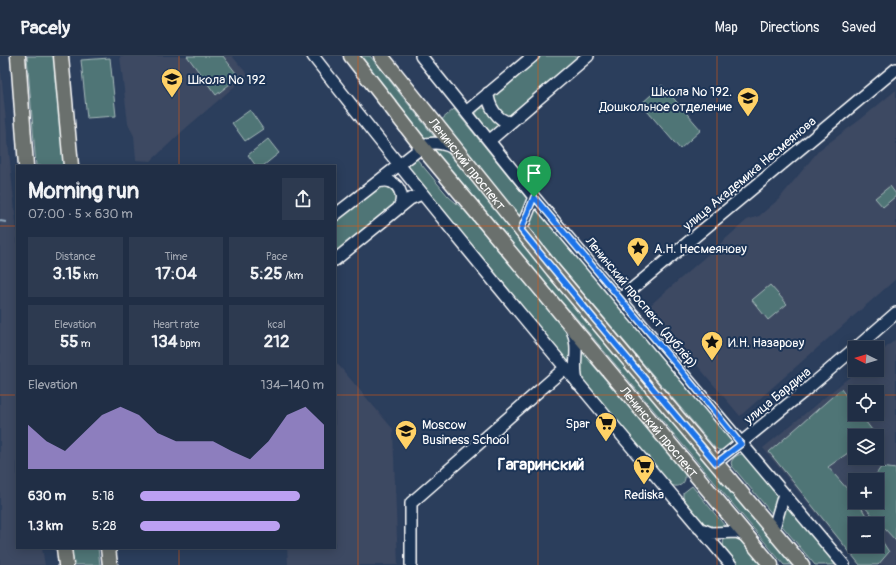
<!DOCTYPE html>
<meta charset="utf-8">
<style>
body{margin:0;font-family:Pangolin,sans-serif;background:#2d3a50;color:#f1f3f6;height:100vh;display:flex;flex-direction:column;font-size:15px;white-space:nowrap}
*{box-sizing:border-box;margin:0}
p{font-size:13px;color:#a2a8b3}
.icon{flex:none;width:22px;height:22px;fill:none;stroke:currentColor;stroke-width:2;stroke-linecap:round;stroke-linejoin:round}
.map{position:relative;flex:1;overflow:hidden}
.sheet{position:absolute;left:16px;top:109px;width:320px;height:384px;display:flex;flex-direction:column;background:#202e45;border-radius:0px;box-shadow:0 2px 10px #0003,0 0 0 1px #3d4a5e}
.sheet>*{flex:none}
.needle{width:26px;rotate:275deg}
.buttons{position:absolute;left:848px;top:285px;display:grid;gap:8px}
.buttons a{display:grid;place-items:center;width:36px;height:36px;border-radius:0px;background:#202e45;box-shadow:0 2px 10px #0003,0 0 0 1px #3d4a5e;font-size:20px}
.pin{position:absolute;display:grid;place-items:center;width:34px;height:34px;color:#fff;margin:-41px -17px;border-radius:50% 50% 50% 0;rotate:-45deg;box-shadow:0 0 4px #0007}
.pin .icon{rotate:45deg}
.round{display:grid;place-items:center;flex:none;width:42px;height:42px;border-radius:0px;background:#2d3a50}
.summary{display:flex;align-items:center;justify-content:space-between;height:68px;padding:0 12px}
h1{font-size:22px;font-weight:800;line-height:30px}
.stats{display:grid;grid-template-columns:repeat(3,1fr);gap:6px;height:68px;padding:4px 12px}
.stats div{display:grid;align-content:center;border-radius:0px;background:#2d3a50;text-align:center}
.stats b{font-size:17px;font-weight:800}
.stats small{font-size:11px;font-weight:400}
.stats p{font-size:11px}
.chart{height:112px;padding:8px 12px}
.chart p{display:flex;justify-content:space-between}
.chart svg{width:100%;height:72px;margin-top:4px;fill:#bca0f2;opacity:.7}
ul{padding:0 12px;list-style:none;font-size:13px}
li{display:grid;grid-template-columns:64px 48px 1fr;align-items:center;height:30px}
li i{height:10px;border-radius:5px;background:#bca0f2}
header{display:flex;align-items:center;gap:24px;box-sizing:border-box;height:56px;padding:0 20px;background:#202e45;border-bottom:1px solid #3d4a5e}
header strong{font-size:19px}
nav{display:flex;gap:22px;margin-inline-start:auto;font-size:14px}
.map>svg:first-child{display:block}
.built{fill:#3c4862;fill-rule:evenodd}
.green{fill:#4f7476;stroke:#a7baba}
.lines{fill:none;stroke-linecap:round;stroke-linejoin:round}
.stream{stroke:#91a7bc;stroke-width:2}
.minor-casing{stroke:#fff;stroke-width:14}
.major-casing{stroke:#fff;stroke-width:17}
.minor{stroke:#1d3557;stroke-width:11}
.major{stroke:#6b706d;stroke-width:14}
.route-casing{stroke:#fff;stroke-width:8}
.route{stroke:#1a73e8;stroke-width:5}
.grid{fill:none;stroke:#e8590c;stroke-width:1;stroke-opacity:0.55}
.labels{text-anchor:middle;stroke-width:4;stroke-linejoin:round;paint-order:stroke}
.poi-label{font-size:13px;fill:#fff;stroke:#1d3557;text-anchor:start}
.street-label{font-size:13px;fill:#fff;stroke:#1d3557}
.district-label{font-size:17px;font-weight:bold;fill:#fff;stroke:#1d3557}
</style>
<header>
<strong>Pacely</strong>
<nav><a>Map</a><a>Directions</a><a>Saved</a></nav>
</header>
<div class="map">
<svg width="896" height="509" viewBox="0 0 896 509">
<rect width="100%" height="100%" fill="#2b3e5c"/>
<filter id="ink" filterUnits="userSpaceOnUse"><feTurbulence type="fractalNoise" baseFrequency=".025" numOctaves="2"/><feDisplacementMap in="SourceGraphic" scale="8" xChannelSelector="R" yChannelSelector="G"/><feConvolveMatrix kernelMatrix="1 2 1 2 8 2 1 2 1" color-interpolation-filters="sRGB"/></filter>
<g filter="url(#ink)">
<path class="built" d="M120,0H232L248,19L186,72L151,105L136,104L134,80L128,68Z
M0,5L17,176V492H42L45,509H0Z
M896,34V223L740,360L648,251L747,164L759,160L779,143L819,94L861,63Z
M896,283V509H859L763,392L858,314H877V299ZM855,336H877V358H855ZM855,380H877V402H855ZM855,424H877V446H855ZM855,468H877V490H855Z
M335,305L393,373L398,509H288L287,492H335Z"/>
<path class="green" d="M27,0H54L64,110H36Z
M187,0H223L239,21L216,39Z
M360,0H370L437,84L427,85Z
M542,0H582L508,63L502,61L493,41Z
M110,2L116,60L87,62L81,4Z
M662,29L701,74L680,93L641,48Z
M482,52H486L497,68L496,72L490,76L487,75L475,60L478,54Z
M454,53L528,144L521,164L440,65Z
M250,54L263,73L245,85L232,67Z
M268,83L279,97L263,110H256L248,99Z
M431,90H442L613,293L794,509H784L573,258L540,223Z
M416,102L448,140L464,154L572,282L573,297L569,311L409,116L407,110L408,107Z
M384,128L393,130L400,147L335,198V165Z
M890,130L896,138V140L883,151L875,142Z
M534,151L591,214L732,382L731,389L726,394H719L715,392L528,172V167Z
M770,229L787,248L768,264L752,244Z
M581,295L684,416C688,426 680,433 671,429L578,318Z
M841,333L855,352V358H860L875,378L872,380H855V392L828,411L848,434L855,430V440L853,439L855,442V446H858L871,468H855V490H877V477L889,496L878,509H860L769,396Z
M744,398L839,509H815L732,410L731,407C733,401 738,398 744,398Z
M881,411L896,413V485L860,446H877V424H867L875,420Z
M692,430L725,470L705,473L683,447V437Z
M737,479L762,509H737C731,501 719,492 725,481Z
M69,492H98L100,509H71Z"/>
<g class="lines">
<path class="stream" d="M0,165L6,166"/>
<g class="minor-casing">
<path id="minor" d="M313,0C448,173 589,341 731,509
M421,0L534,141L844,509
M488,37C488,49 497,65 510,66
M466,56L533,0
M489,85L588,0
M378,126C382,125 387,124 391,126C401,130 404,143 399,151
M335,159L426,88C437,86 445,87 455,93
M521,174L534,141
M335,204L410,143L422,138
M620,243L896,13
M572,274C581,293 571,311 578,328
M856,292L896,257
M716,407L807,333L855,292
M699,472L711,477L737,476L746,480
M773,475L784,438
M411,509V447L565,312"/>
</g>
<g class="major-casing">
<g id="major">
<path d="M18,0L26,110"/>
<path d="M61,0L71,110"/>
<path id="s1" d="M351,0L422,91L771,509"/>
<path id="s2" d="M381,0L553,214L802,509"/>
<path d="M64,492L66,509"/>
<path d="M108,492L110,509"/>
</g>
</g>
<use href="#minor" class="minor"/>
<use href="#major" class="major"/>
</g>
</g>
<g class="lines" filter="url(#ink)">
<g class="route-casing">
<path id="route" d="M534,141L680,313L741,388L716,407L596,265L521,174Z"/>
</g>
<use href="#route" class="route"/>
</g>
<path class="grid" d="M179,0V110M358,0V509M538,0V509M717,0V509M0,170H17M335,170H896M0,339H17M335,339H855M877,339H896M179,492V509"/>
<defs>
<g id="school-pin" transform="scale(1.15)"><path d="M0 17L-7.5 6A9.5 9.5 0 1 1 7.5 6Z" fill="#ffd166" stroke="#1d3557"/><path d="M0-5L7-2L0 1L-7-2ZM-4 1L0 2.5L4 1V4Q0 6-4 4Z" fill="#111"/></g>
<g id="sight-pin" transform="scale(1.15)"><path d="M0 17L-7.5 6A9.5 9.5 0 1 1 7.5 6Z" fill="#ffd166" stroke="#1d3557"/><path d="M0-6L1.8-2.2L6-1.7L2.9 1.2L3.7 5.4L0 3.3L-3.7 5.4L-2.9 1.2L-6-1.7L-1.8-2.2Z" fill="#111"/></g>
<g id="supermarket-pin" transform="scale(1.15)"><path d="M0 17L-7.5 6A9.5 9.5 0 1 1 7.5 6Z" fill="#ffd166" stroke="#1d3557"/><path d="M-6-5.5h2.5l.6 2H6L4.5 2H-2.5L-4.4-4H-6ZM-1.5 3.2a1.3 1.3 0 1 0 .1 0ZM3 3.2a1.3 1.3 0 1 0 .1 0Z" fill="#111"/></g>
<g id="university-pin" transform="scale(1.15)"><path d="M0 17L-7.5 6A9.5 9.5 0 1 1 7.5 6Z" fill="#ffd166" stroke="#1d3557"/><path d="M0-5L7-2L0 1L-7-2ZM-4 1L0 2.5L4 1V4Q0 6-4 4Z" fill="#111"/></g>
</defs>
<g fill-rule="evenodd">
<use href="#school-pin" x="172" y="23"/>
<use href="#school-pin" x="748" y="42"/>
<use href="#sight-pin" x="638" y="192"/>
<use href="#sight-pin" x="712" y="286"/>
<use href="#supermarket-pin" x="606" y="367"/>
<use href="#university-pin" x="406" y="375"/>
<use href="#supermarket-pin" x="644" y="410"/>
</g>
<g class="labels">
<g class="poi-label">
<text x="188" y="28">Школа № 192</text>
<text x="732" y="40" text-anchor="end">Школа № 192.<tspan x="732" dy="15">Дошкольное отделение</tspan></text>
<text x="654" y="197">А.Н. Несмеянову</text>
<text x="728" y="291">И.Н. Назарову</text>
<text x="590" y="372" text-anchor="end">Spar</text>
<text x="422" y="373">Moscow<tspan x="422" dy="15">Business School</tspan></text>
<text x="644" y="443" text-anchor="middle">Rediska</text>
</g>
<g class="street-label">
<text dy="5" stroke="none"><textPath href="#s2" startOffset="138">Ленинский проспект</textPath></text>
<text transform="translate(749 117) rotate(-40)" y="5">улица Академика Несмеянова</text>
<text transform="translate(642 246) rotate(50)" y="5">Ленинский проспект (дублёр)</text>
<text transform="translate(777 339) rotate(-39)" y="5">улица Бардина</text>
<text dy="5" stroke="none"><textPath href="#s1" startOffset="486">Ленинский проспект</textPath></text>
</g>
<g class="district-label">
<text x="541" y="414">Гагаринский</text>
</g>
</g>
</svg>
<div class="buttons">
<a><svg class="needle" viewBox="-14 -14 28 28"><path d="M0-13l5 13h-10z" fill="#e53935"/><path d="M0 13l5-13h-10z" fill="#a2a8b3"/></svg></a>
<a><svg class="icon" aria-label="locate" viewBox="0 0 24 24"><circle cx="12" cy="12" r="6"/><path d="M12 2v4M12 18v4M2 12h4M18 12h4"/></svg></a>
<a><svg class="icon" aria-label="layers" viewBox="0 0 24 24"><path d="M12 4l9 5-9 5-9-5zM3 14l9 5 9-5"/></svg></a>
<a>+</a>
<a>−</a>
</div>
<div class="pin" style="left:534px;top:141px;background:#1e9e55"><svg class="icon" aria-label="arrive" viewBox="0 0 24 24"><path d="M6 21V4h12l-3 4 3 4H6"/></svg></div>
<section class="sheet">
<div class="summary"><div><h1>Morning run</h1><p>07:00 · 5 × 630 m</p></div><a class="round"><svg class="icon" aria-label="share" viewBox="0 0 24 24"><path d="M12 15V3M7 8l5-5 5 5M5 13v7h14v-7"/></svg></a></div>
<div class="stats">
<div><p>Distance</p><b>3.15<small> km</small></b></div>
<div><p>Time</p><b>17:04</b></div>
<div><p>Pace</p><b>5:25<small> /km</small></b></div>
</div>
<div class="stats">
<div><p>Elevation</p><b>55<small> m</small></b></div>
<div><p>Heart rate</p><b>134<small> bpm</small></b></div>
<div><p>kcal</p><b>212</b></div>
</div>
<div class="chart"><p><span>Elevation</span>134–140 m</p>
<svg viewBox="0 0 160 44" preserveAspectRatio="none"><path d="M0 44V17L10 27L20 33L30 22L40 11L50 6L60 11L70 22L80 27L90 27L100 27L110 33L120 38L130 27L140 11L150 6L160 17V44z"/></svg>
</div>
<ul>
<li><b>630 m</b>5:18<i style="width:87%"></i></li>
<li><b>1.3 km</b>5:28<i style="width:76%"></i></li>
</ul>
</section>
</div>
